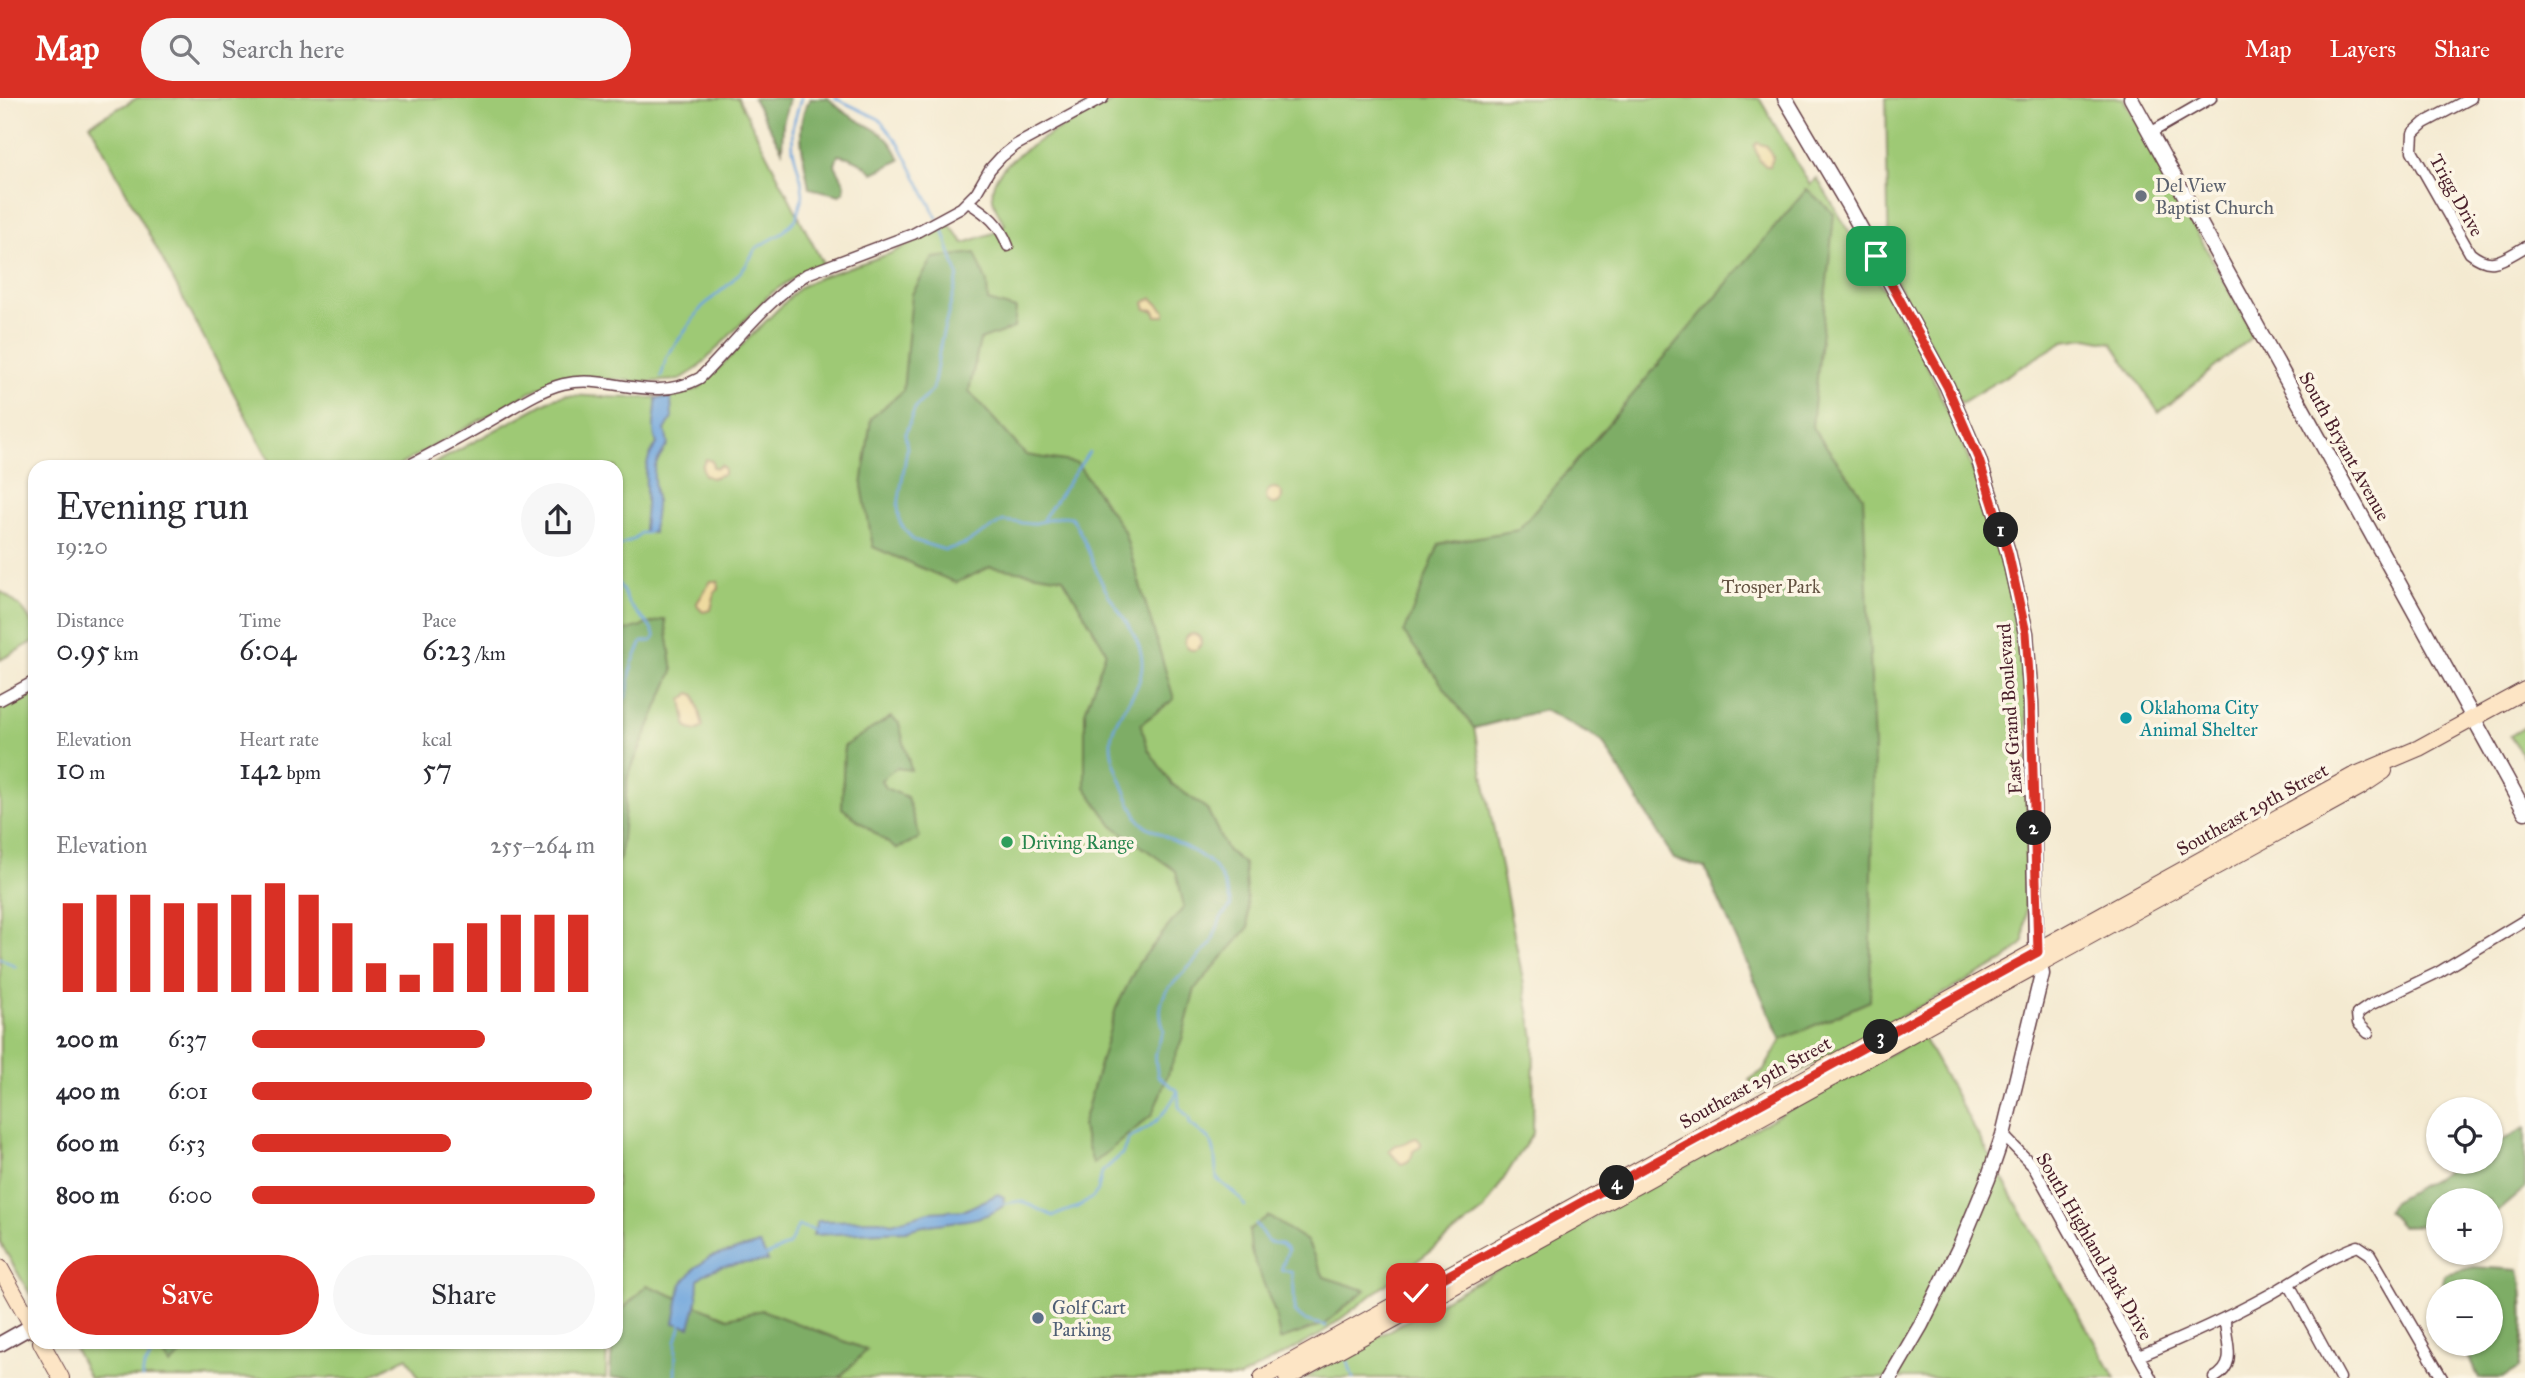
<!DOCTYPE html>
<meta charset="utf-8">
<style>
body{margin:0;font-family:"IM FELL Great Primer",serif;background:#f7f7f7;color:#2b2b33;height:100vh;display:flex;flex-direction:column;font-size:26px;white-space:nowrap}
*{box-sizing:border-box;margin:0}
p{font-size:23px;color:#7c7c81}
.icon{flex:none;width:38px;height:38px;fill:none;stroke:currentColor;stroke-width:2;stroke-linecap:round;stroke-linejoin:round}
.map{position:relative;flex:1;overflow:hidden}
.drawer{position:absolute;left:28px;top:362px;width:595px;height:889px;display:flex;flex-direction:column;background:#fff;border-radius:21px;box-shadow:0 2px 5px #0004}
.drawer>*{flex:none}
.fabs{position:absolute;left:2426px;top:999px;display:grid;gap:14px}
.fabs a{display:grid;place-items:center;width:77px;height:77px;border-radius:50%;background:#fff;box-shadow:0 2px 5px #0004;font-size:35px}
.pin{position:absolute;display:grid;place-items:center;width:60px;height:60px;color:#fff;margin:-30px;border-radius:14px;box-shadow:0 4px 10px #0006}
.km{position:absolute;width:35px;height:35px;margin:-18px;border-radius:50%;background:#222;color:#fff;font-size:19px;line-height:35px;text-align:center}
.round{display:grid;place-items:center;flex:none;width:74px;height:74px;border-radius:37px;background:#f7f7f7}
.overview{display:flex;align-items:center;justify-content:space-between;height:119px;padding:0 28px}
h1{font-size:38px;font-weight:600;line-height:52px}
.figures{display:grid;grid-template-columns:repeat(3,1fr);gap:10px;height:119px;padding:7px 28px}
.figures div{display:grid;align-content:center}
.figures b{font-size:30px;font-weight:600}
.figures small{font-size:19px;font-weight:400}
.figures p{font-size:19px}
.chart{height:196px;padding:14px 28px}
.chart p{display:flex;justify-content:space-between}
.chart svg{width:100%;height:126px;margin-top:7px;stroke:#d93025;stroke-width:6}
.action{display:flex;gap:14px;margin-top:auto;padding:14px 28px}
.action a{flex:1;height:80px;border-radius:42px;background:#d93025;color:#fff;font-size:28px;font-weight:600;line-height:80px;text-align:center}
.action a+a{background:#f7f7f7;color:#2b2b33}
ul{padding:0 28px;list-style:none;font-size:23px}
li{display:grid;grid-template-columns:112px 84px 1fr;align-items:center;height:52px}
li i{height:18px;border-radius:9px;background:#d93025}
header{display:flex;align-items:center;gap:42px;box-sizing:border-box;height:98px;padding:0 35px;background:#d93025;color:#fff}
header strong{font-size:33px}
nav{display:flex;gap:38px;margin-inline-start:auto;font-size:24px}
.search{width:490px;height:63px;background:#f7f7f7;display:flex;align-items:center;gap:18px;box-sizing:border-box;padding:0 24px;border-radius:38px;color:#7c7c81;font-size:26px}
.map>svg:first-child{display:block}
.green{fill:#9ec975;stroke:#747450;stroke-width:2}
.forest{fill:#7ead66;stroke:#646648;stroke-width:2}
.sand{fill:#eeda9e;stroke:#9c7c64;stroke-width:2}
.water{fill:#6fa6dd;stroke:#5c6284;stroke-width:2}
.lines{fill:none;stroke-linecap:round;stroke-linejoin:round}
.stream{stroke:#6fa6dd;stroke-width:2.5}
.minor-casing{stroke:#643d44;stroke-width:13}
.tertiary-casing{stroke:#643d44;stroke-width:17}
.secondary-casing{stroke:#643d44;stroke-width:18}
.minor{stroke:#fff;stroke-width:10}
.tertiary{stroke:#fff;stroke-width:14}
.secondary{stroke:#fde5c5;stroke-width:16}
.route-casing{stroke:#fff;stroke-width:14}
.route{stroke:#d93025;stroke-width:9}
.worship-dot{fill:#6b7280;stroke:#fcf5e5;stroke-width:2.5}
.culture-dot{fill:#0f9aa8;stroke:#fcf5e5;stroke-width:2.5}
.leisure-dot{fill:#2e9e5b;stroke:#fcf5e5;stroke-width:2.5}
.service-dot{fill:#5c6f8a;stroke:#fcf5e5;stroke-width:2.5}
.labels{text-anchor:middle;stroke-width:7;stroke-linejoin:round;paint-order:stroke}
.worship-label{font-size:19px;fill:#5b616d;stroke:#fcf5e5;text-anchor:start}
.street-label{font-size:19px;fill:#4a1f2b;stroke:#fcf5e5}
.park-label{font-size:19px;fill:#635241;stroke:#fcf5e5}
.culture-label{font-size:19px;fill:#0d838f;stroke:#fcf5e5;text-anchor:start}
.leisure-label{font-size:19px;fill:#27864d;stroke:#fcf5e5;text-anchor:start}
.service-label{font-size:19px;fill:#4e5e75;stroke:#fcf5e5;text-anchor:start}
</style>
<header>
<strong>Map</strong>
<div class="search"><svg class="icon" aria-label="search" viewBox="0 0 24 24"><circle cx="10" cy="10" r="6"/><path d="M15 15l6 6"/></svg>Search here</div>
<nav><a>Map</a><a>Layers</a><a>Share</a></nav>
</header>
<div class="map">
<svg width="2525" height="1280" viewBox="0 0 2525 1280">
<rect width="100%" height="100%" fill="#fcf5e5"/>
<filter id="ink" filterUnits="userSpaceOnUse"><feTurbulence type="fractalNoise" baseFrequency=".0143" numOctaves="2"/><feDisplacementMap in="SourceGraphic" scale="14" xChannelSelector="R" yChannelSelector="G"/><feConvolveMatrix kernelMatrix="1 2 1 2 8 2 1 2 1" color-interpolation-filters="sRGB"/></filter>
<filter id="wash" filterUnits="userSpaceOnUse"><feTurbulence type="fractalNoise" baseFrequency=".00686" numOctaves="4" result="noise"/><feDisplacementMap in="SourceGraphic" scale="28" xChannelSelector="R" yChannelSelector="G"/><feGaussianBlur stdDeviation="1.57" result="paint"/><feColorMatrix in="noise" values="0 0 0 0 0 0 0 0 0 0 0 0 0 0 0 0 0 1.4 0 .05"/><feComposite in="paint" operator="in"/></filter>
<g filter="url(#wash)">
<rect width="100%" height="100%" fill="#f4ead1"/>
<path class="green" d="M137,0H738L824,168L798,177L770,196L698,270L679,282L647,284L577,279L557,282L538,290L396,369H273L90,26Z
M1120,0H1759L1810,87L1817,80L1921,254L1963,347L1991,421L2011,503L2027,608L2028,774L2024,844L2004,863L1759,995L1749,982L1764,972L1781,942L1705,770L1674,761L1602,643L1544,612L1474,630L1534,939L1533,1035L1483,1113L1318,1238L1239,1280H618L620,1191L616,1192V369H428L554,300L567,297C604,298 667,306 699,290L800,189L820,179L889,156L933,135L934,130L947,124L964,145L993,135L1005,126C997,115 989,100 994,85C1004,53 1090,16 1120,0Z
M1886,0H2123L2254,237L2159,315L2112,245L2087,240L2064,243L1961,305L1889,169Z
M0,493C19,506 35,519 35,543L0,562Z
M26,594L27,600L35,595V1197L30,1196L0,1144V608Z
M2525,629V661L2510,638Z
M1922,938L2115,1280H1303Z
M71,1244H607L606,1280H419L407,1259L368,1280H89Z"/>
<path class="forest" d="M753,0H789L783,25L782,52Z
M811,0H828C834,5 839,11 846,15C871,32 888,31 900,62L873,75C862,64 853,59 838,57L835,67L845,86L844,94L840,97L809,90C805,63 792,23 811,0Z
M1807,91L1834,116L1812,329L1863,398L1874,649L1870,903L1781,942L1705,770L1674,761L1602,643L1544,612L1474,630L1404,535L1439,446L1518,432Z
M975,155L987,185L988,203L1016,211L1014,230L980,242L969,293L1026,357L1077,365L1124,433L1174,601L1141,626L1148,651L1172,686L1207,711L1227,752L1244,766L1249,829L1195,891L1182,941L1152,1017L1093,1066L1082,1028L1116,910L1138,866L1184,809L1176,773L1113,728L1085,689V614L1106,553L1063,480L990,469L956,485L873,449L862,388L871,320L903,293L912,196L933,160Z
M665,521L673,573L628,678L620,760L616,766V541L624,533Z
M891,619L899,625L911,672L896,670L881,682L885,690L907,699L920,740L896,751L842,710L844,648Z
M2525,1030V1090L2490,1120V1102H2438V1127L2401,1128L2387,1113L2393,1103L2463,1064H2490V1049Z
M1268,1118L1307,1143L1324,1179L1365,1192L1325,1226L1280,1242L1275,1215L1251,1153L1249,1132Z
M2474,1169L2519,1172C2525,1196 2525,1245 2519,1270L2502,1280H2479L2462,1246H2490V1194L2441,1193L2445,1176Z
M647,1187L728,1220L762,1212L867,1252L839,1280H610L612,1244H616V1218Z
M156,1244H195L170,1267Z"/>
<path class="sand" d="M1757,45L1767,48L1773,60L1770,68H1766L1760,63L1754,48Z
M1152,200L1165,213V218H1156L1154,212L1146,211L1144,205Z
M706,361L712,363L713,369L717,370L721,367L724,370V376L711,380L704,377L702,368Z
M1266 398a8 8 0 1 1 16 0a8 8 0 1 1-16 0Z
M711,483H718L719,491L715,494L711,512L703,514L698,509L697,505Z
M1185 544a8 8 0 1 1 16 0a8 8 0 1 1-16 0Z
M690,595L695,597L703,629L696,633L687,630L682,602Z
M1417,1040L1421,1045L1420,1049L1413,1053C1412,1061 1409,1064 1401,1066L1389,1053L1396,1047C1405,1047 1409,1041 1417,1040Z"/>
<path class="water" d="M656,300H671L672,320L665,332L668,346C650,372 653,373 656,402C657,412 653,425 653,435L644,433C644,423 646,413 646,405C647,383 641,365 657,346C650,330 657,317 656,300Z
M998,1096L1004,1099L1003,1108C978,1128 936,1121 906,1133L813,1137L817,1123L880,1122L892,1125L929,1114L965,1112Z
M760,1146L768,1163C743,1166 717,1164 698,1181L697,1203L690,1229L674,1225L681,1187L695,1170L710,1159Z"/>
<g class="lines">
<path class="stream" d="M835,0L879,21L900,47L937,120
M941,126L958,178L941,243L933,291L915,310L905,336L907,351L898,408L900,425L913,442L945,452L965,446L1003,423L1032,426L1063,418L1071,419C1086,440 1091,464 1103,487C1114,509 1141,537 1142,563C1144,607 1094,619 1117,672C1122,684 1133,717 1142,725C1147,730 1155,732 1161,736C1201,759 1220,759 1231,808L1221,820L1211,846L1166,893C1159,908 1159,917 1164,932C1156,952 1153,955 1158,978L1178,993
M661,279L667,258L702,209L728,187L745,169L756,150L781,136L796,121L803,97L801,81L793,52L792,31L801,0
M1043,421L1089,354
M616,450C624,443 633,445 640,435H647L649,431
M616,483C623,490 623,494 627,502C634,516 650,523 655,539L652,543L642,544L632,566L627,597L616,611
M0,860L16,869
M1178,993L1179,1009L1189,1020L1190,1026C1221,1049 1212,1047 1217,1081L1240,1100L1245,1108
M1001,1106L1021,1103L1053,1118L1080,1108L1093,1099L1098,1092L1102,1074L1122,1056L1129,1040C1156,1027 1163,1019 1178,993
M1256,1126L1268,1144L1281,1146L1288,1152L1281,1172L1291,1173C1294,1181 1295,1206 1294,1214L1304,1222L1326,1228
M764,1159L789,1147L798,1128L815,1132
M1348,1264L1353,1280
M142,1280L144,1269L156,1252L185,1244
M675,1280L676,1243L682,1224"/>
</g>
</g>
<g filter="url(#ink)">
<g class="lines">
<g class="minor-casing">
<path id="minor" d="M2471,0L2424,25L2413,35L2412,53L2470,155C2492,173 2503,161 2525,149
M2150,35L2211,0
M968,104C987,116 1000,126 1008,148
M406,369C436,353 466,337 495,320C516,308 539,292 563,286C610,275 651,307 700,280C735,245 766,203 807,176L913,136L961,110L976,95L990,71L1001,59L1016,47L1103,0
M0,602L35,583
M2368,935L2358,925L2357,916L2370,907L2439,874L2525,822
M2003,1037L2033,1068L2151,1280
M2289,1186L2340,1280
M2139,1258C2183,1240 2225,1221 2267,1198C2298,1181 2325,1160 2358,1148L2370,1156L2442,1280
M2214,1280C2239,1266 2225,1244 2225,1221"/>
</g>
<g class="tertiary-casing">
<path id="tertiary" d="M1785,0L1848,107L1947,288L1979,362L2008,454L2026,535L2031,604L2036,845L2042,876L2003,1037L1988,1081L1961,1146L1921,1227L1890,1280
M2131,0L2525,714
M0,1246L32,1228"/>
</g>
<g class="secondary-casing">
<path id="secondary" d="M0,1170L35,1233
M41,1244L61,1280
M1262,1280L2353,678L2419,650L2525,592
M1287,1280L2360,689L2384,673"/>
</g>
<use href="#minor" class="minor"/>
<use href="#tertiary" class="tertiary"/>
<use href="#secondary" class="secondary"/>
</g>
</g>
<g class="lines" filter="url(#ink)">
<g class="route-casing">
<path id="route" d="M1416,1195L2038,854L2031,604L2026,535L2008,454L1979,362L1947,288L1876,158"/>
</g>
<use href="#route" class="route"/>
</g>
<circle class="worship-dot" cx="2141" cy="98" r="7"/>
<circle class="culture-dot" cx="2126" cy="620" r="7"/>
<circle class="leisure-dot" cx="1007" cy="744" r="7"/>
<circle class="service-dot" cx="1038" cy="1220" r="7"/>
<g class="labels">
<g class="worship-label">
<text x="2155" y="94">Del View<tspan x="2155" dy="22">Baptist Church</tspan></text>
</g>
<g class="street-label">
<text transform="translate(2457 97) rotate(61)" y="7">Trigg Drive</text>
<text transform="translate(2345 348) rotate(61)" y="7">South Bryant Avenue</text>
<text transform="translate(2009 611) rotate(-94)" y="7">East Grand Boulevard</text>
<text transform="translate(2252 711) rotate(-29)" y="7">Southeast 29th Street</text>
<text transform="translate(1755 984) rotate(-29)" y="7">Southeast 29th Street</text>
<text transform="translate(2095 1148) rotate(60)" y="7">South Highland Park Drive</text>
</g>
<g class="park-label">
<text x="1771" y="495">Trosper Park</text>
</g>
<g class="culture-label">
<text x="2140" y="616">Oklahoma City<tspan x="2140" dy="22">Animal Shelter</tspan></text>
</g>
<g class="leisure-label">
<text x="1021" y="751">Driving Range</text>
</g>
<g class="service-label">
<text x="1052" y="1216">Golf Cart<tspan x="1052" dy="22">Parking</tspan></text>
</g>
</g>
</svg>
<div class="fabs">
<a><svg class="icon" aria-label="locate" viewBox="0 0 24 24"><circle cx="12" cy="12" r="6"/><path d="M12 2v4M12 18v4M2 12h4M18 12h4"/></svg></a>
<a>+</a>
<a>−</a>
</div>
<div class="pin" style="left:1876px;top:158px;background:#1e9e55"><svg class="icon" aria-label="arrive" viewBox="0 0 24 24"><path d="M6 21V4h12l-3 4 3 4H6"/></svg></div>
<div class="pin" style="left:1416px;top:1195px;background:#d93025"><svg class="icon" aria-label="check" viewBox="0 0 24 24"><path d="M5 12l5 5 9-10"/></svg></div>
<b class="km" style="left:2001px;top:432px">1</b>
<b class="km" style="left:2034px;top:730px">2</b>
<b class="km" style="left:1881px;top:939px">3</b>
<b class="km" style="left:1617px;top:1085px">4</b>
<section class="drawer">
<div class="overview"><div><h1>Evening run</h1><p>19:20</p></div><a class="round"><svg class="icon" aria-label="share" viewBox="0 0 24 24"><path d="M12 15V3M7 8l5-5 5 5M5 13v7h14v-7"/></svg></a></div>
<div class="figures">
<div><p>Distance</p><b>0.95<small> km</small></b></div>
<div><p>Time</p><b>6:04</b></div>
<div><p>Pace</p><b>6:23<small> /km</small></b></div>
</div>
<div class="figures">
<div><p>Elevation</p><b>10<small> m</small></b></div>
<div><p>Heart rate</p><b>142<small> bpm</small></b></div>
<div><p>kcal</p><b>57</b></div>
</div>
<div class="chart"><p><span>Elevation</span>255–264 m</p>
<svg viewBox="0 0 160 44" preserveAspectRatio="none"><path d="M5 44V13M15 44V10M25 44V10M35 44V13M45 44V13M55 44V10M65 44V6M75 44V10M85 44V20M95 44V34M105 44V38M115 44V27M125 44V20M135 44V17M145 44V17M155 44V17"/></svg>
</div>
<ul>
<li><b>200 m</b>6:37<i style="width:68%"></i></li>
<li><b>400 m</b>6:01<i style="width:99%"></i></li>
<li><b>600 m</b>6:53<i style="width:58%"></i></li>
<li><b>800 m</b>6:00<i style="width:100%"></i></li>
</ul>
<div class="action"><a>Save</a><a>Share</a></div>
</section>
</div>
